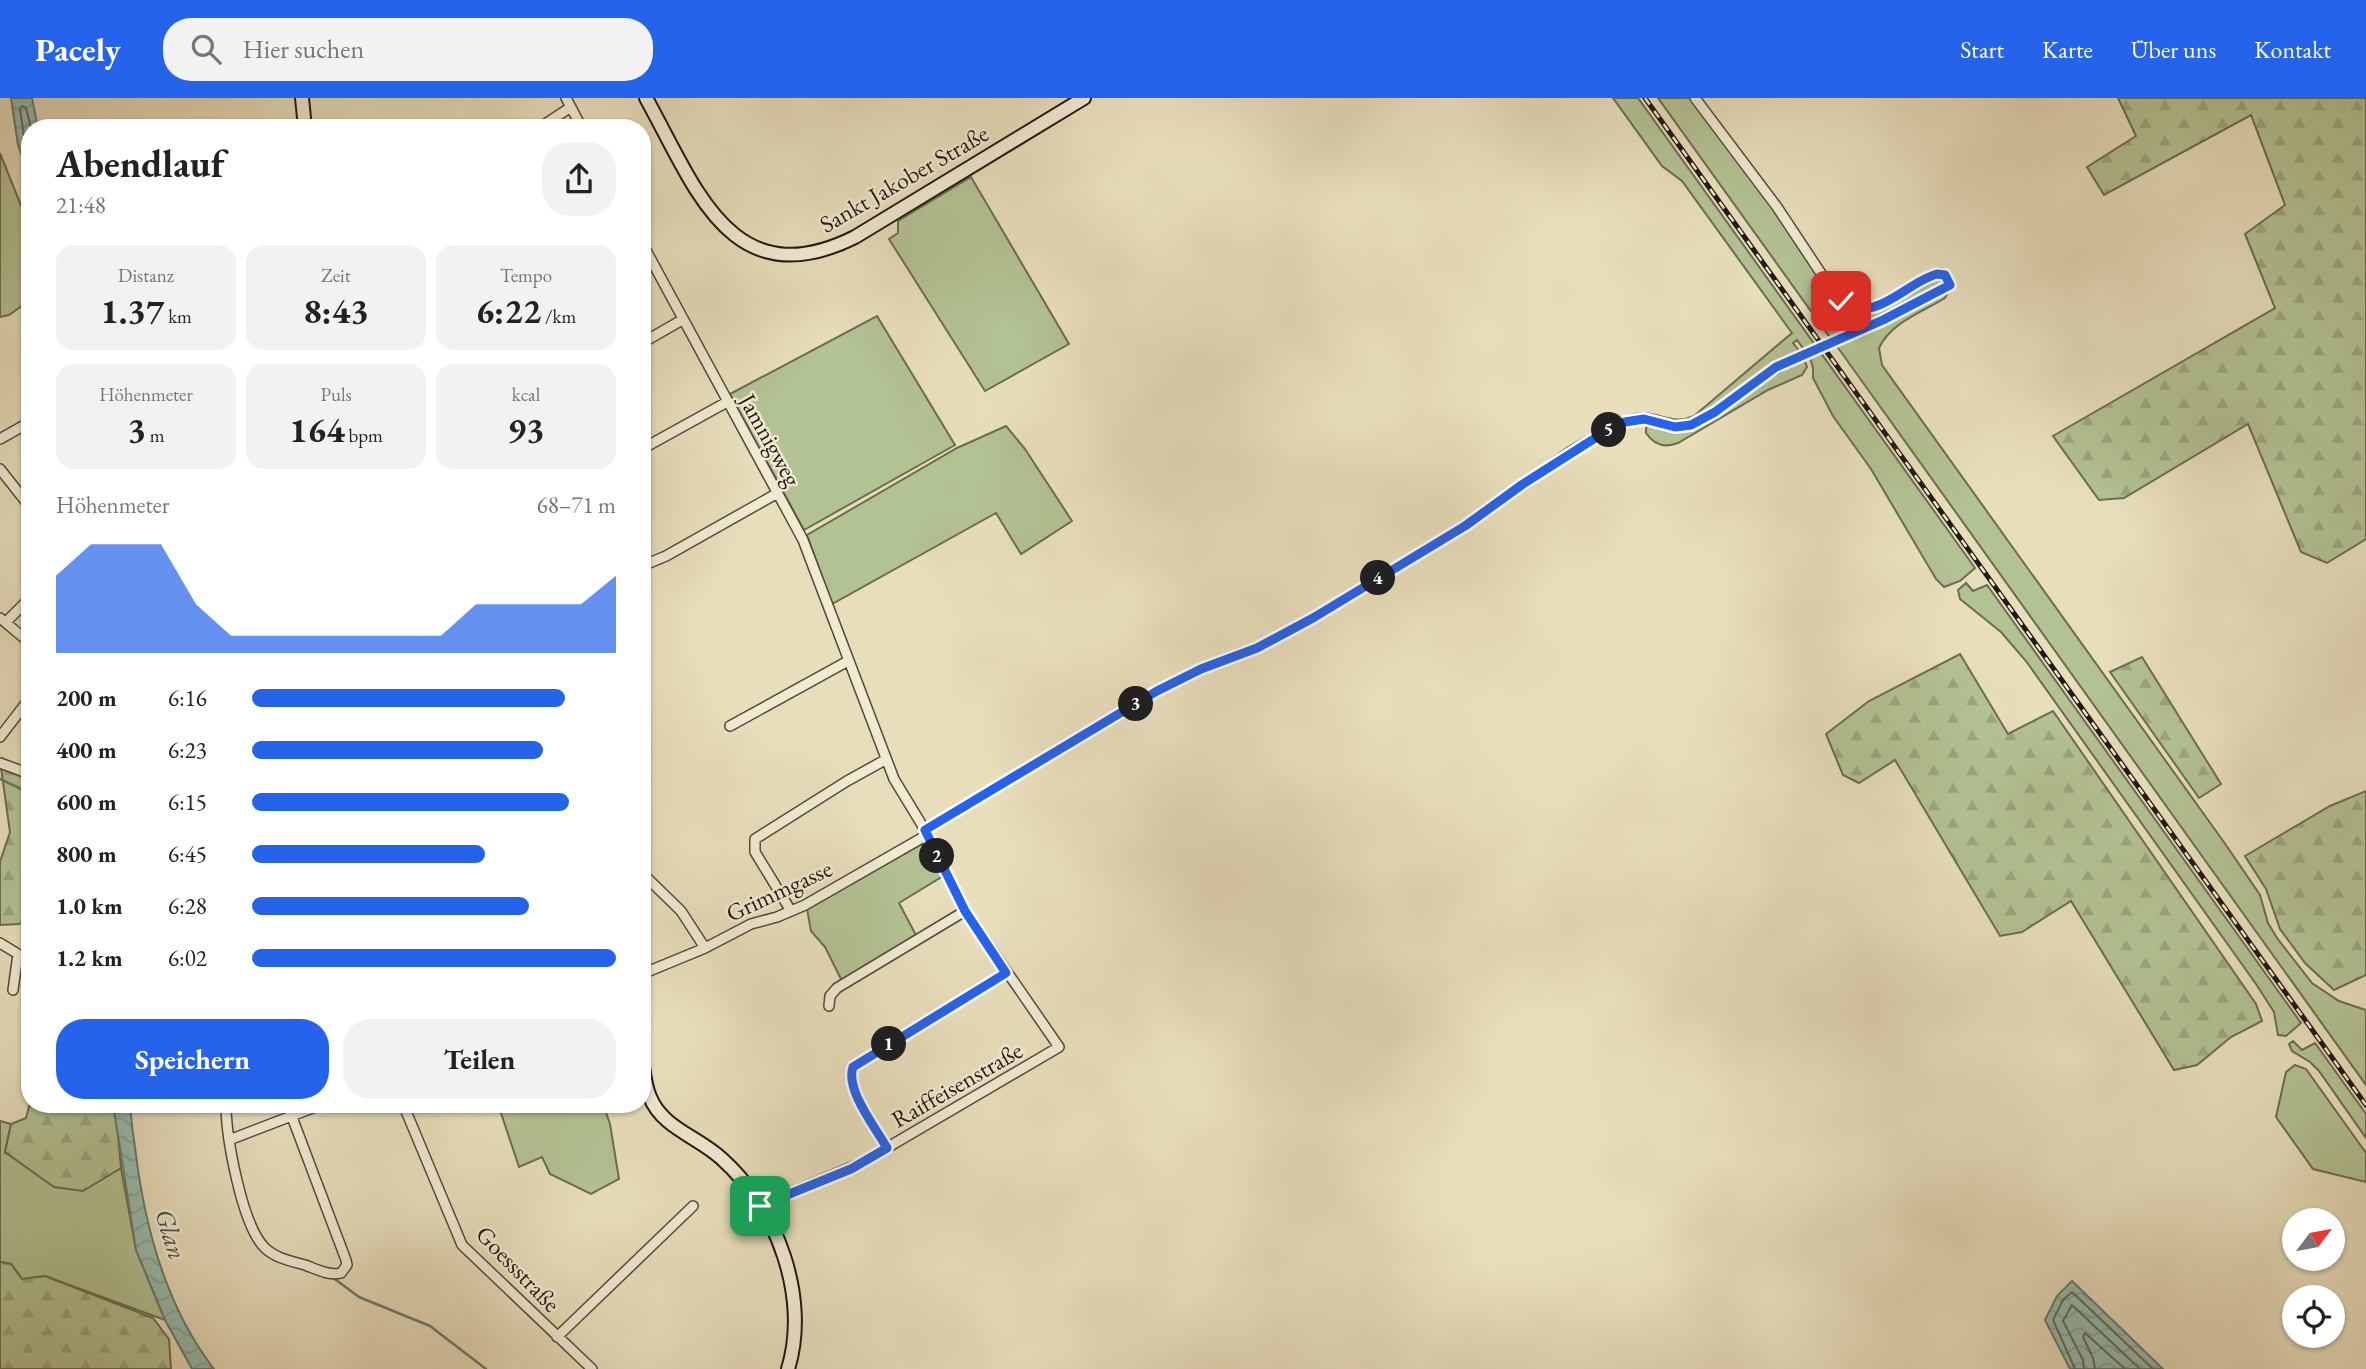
<!DOCTYPE html>
<html lang="de">
<meta charset="utf-8">
<style>
body{margin:0;font-family:"EB Garamond",serif;background:#f2f2f2;color:#222;height:100vh;display:flex;flex-direction:column;font-size:26px;white-space:nowrap}
*{box-sizing:border-box;margin:0}
p{font-size:23px;color:#767676}
.icon{flex:none;width:38px;height:38px;fill:none;stroke:currentColor;stroke-width:2;stroke-linecap:round;stroke-linejoin:round}
.map{position:relative;flex:1;overflow:hidden}
.side{position:absolute;left:21px;top:21px;width:630px;height:994px;display:flex;flex-direction:column;background:#fff;border-radius:28px;box-shadow:0 2px 5px #0004}
.side>*{flex:none}
.needle{width:46px;rotate:58deg}
.buttons{position:absolute;left:2282px;top:1110px;display:grid;gap:14px}
.buttons a{display:grid;place-items:center;width:63px;height:63px;border-radius:50%;background:#fff;box-shadow:0 2px 5px #0004;font-size:35px}
.pin{position:absolute;display:grid;place-items:center;width:60px;height:60px;color:#fff;margin:-30px;border-radius:14px;box-shadow:0 4px 10px #0006}
.km{position:absolute;width:35px;height:35px;margin:-18px;border-radius:50%;background:#222;color:#fff;font-size:19px;line-height:35px;text-align:center}
.round{display:grid;place-items:center;flex:none;width:74px;height:74px;border-radius:28px;background:#f2f2f2}
.head{display:flex;align-items:center;justify-content:space-between;height:119px;padding:0 35px}
h1{font-size:38px;font-weight:700;line-height:52px}
.figures{display:grid;grid-template-columns:repeat(3,1fr);gap:10px;height:119px;padding:7px 35px}
.figures div{display:grid;align-content:center;border-radius:18px;background:#f2f2f2;text-align:center}
.figures b{font-size:35px;font-weight:700}
.figures small{font-size:19px;font-weight:400}
.figures p{font-size:19px}
.chart{height:196px;padding:14px 35px}
.chart p{display:flex;justify-content:space-between}
.chart svg{width:100%;height:126px;margin-top:7px;fill:#2563eb;opacity:.7}
.primary-button{display:flex;gap:14px;margin-top:auto;padding:14px 35px}
.primary-button a{flex:1;height:80px;border-radius:28px;background:#2563eb;color:#fff;font-size:28px;font-weight:700;line-height:80px;text-align:center}
.primary-button a+a{background:#f2f2f2;color:#222}
ul{padding:0 35px;list-style:none;font-size:23px}
li{display:grid;grid-template-columns:112px 84px 1fr;align-items:center;height:52px}
li i{height:18px;border-radius:9px;background:#2563eb}
header{display:flex;align-items:center;gap:42px;box-sizing:border-box;height:98px;padding:0 35px;background:#2563eb;color:#fff}
header strong{font-size:33px}
nav{display:flex;gap:38px;margin-inline-start:auto;font-size:24px}
.search{width:490px;height:63px;background:#f2f2f2;display:flex;align-items:center;gap:18px;box-sizing:border-box;padding:0 24px;border-radius:28px;color:#767676;font-size:26px}
.map>svg:first-child{display:block}
.green{fill:#b3c293;stroke:#6b6d52;stroke-width:2}
.forest{fill:url(#forest-firs);stroke:#6b6d52;stroke-width:2}
.water{fill:url(#water-waves);stroke:#697a70;stroke-width:2}
.lines{fill:none;stroke-linecap:round;stroke-linejoin:round}
.shore{stroke:#5d6a60;stroke-width:2}
.stream{stroke:#697a70;stroke-width:2.5}
.minor-casing{stroke:#544a3c;stroke-width:12}
.secondary-casing{stroke:#231811;stroke-width:16}
.minor{stroke:#f0ead3;stroke-width:9}
.secondary{stroke:#f0ead3;stroke-width:12}
.rail-casing{stroke:#231811;stroke-width:5}
.rail{stroke:#f0ead3;stroke-width:2.5;stroke-dasharray:8;stroke-linecap:butt}
.minor-bridge-casing{stroke:#544a3c;stroke-width:12;stroke-linecap:butt}
.minor-bridge{stroke:#f0ead3;stroke-width:9}
.route-casing{stroke:#fff;stroke-width:14}
.route{stroke:#2563eb;stroke-width:9}
.labels{text-anchor:middle;stroke-width:5;stroke-linejoin:round;paint-order:stroke}
.street-label{font-size:24px;fill:#231811;stroke:#f0ead3}
.water-label{font-size:26px;font-style:italic;fill:#4c5149;stroke:#f0ead3}
</style>
<header>
<strong>Pacely</strong>
<div class="search"><svg class="icon" aria-label="search" viewBox="0 0 24 24"><circle cx="10" cy="10" r="6"/><path d="M15 15l6 6"/></svg>Hier suchen</div>
<nav><a>Start</a><a>Karte</a><a>Über uns</a><a>Kontakt</a></nav>
</header>
<div class="map">
<svg width="2366" height="1271" viewBox="0 0 2366 1271">
<defs>
<pattern id="forest-firs" width="22" height="20" patternUnits="userSpaceOnUse" patternTransform="scale(1.75)"><rect width="22" height="20" fill="#b3c293"/><path d="M5 1l3.5 6h-7zM16 11l3.5 6h-7z" fill="#9aa67e"/></pattern>
<pattern id="water-waves" width="16" height="10" patternUnits="userSpaceOnUse" patternTransform="scale(1.75)"><rect width="16" height="10" fill="#97bcb0"/><path d="M0 5q4-4 8 0t8 0" fill="none" stroke="#82a196"/></pattern>
</defs>
<rect width="100%" height="100%" fill="#e8debc"/>
<filter id="stains"><feTurbulence type="fractalNoise" baseFrequency=".00286" numOctaves="4"/><feColorMatrix values="0 0 0 0 .2 0 0 0 0 .09 0 0 0 0 .02 0 0 0 .5 -.17"/></filter>
<radialGradient id="worn" r=".72"><stop offset=".6" stop-color="#630" stop-opacity="0"/><stop offset="1" stop-color="#630" stop-opacity=".3"/></radialGradient>
<path class="green" d="M1613,0H1638L1975,470L1960,483L1944,489L1936,481L1871,371L1833,318L1813,280V270L1810,260L1797,242L1793,245L1800,254L1713,312L1684,327L1642,317L1610,325C1620,320 1631,315 1643,315C1662,316 1675,327 1694,318L1792,235L1682,83L1662,68Z
M1658,0H1693L1853,213L1938,180L1942,183L1941,188L1831,241Z
M0,55L30,130V202L9,217L0,219Z
M971,79L1069,246L985,293L889,141L898,135V123Z
M1944,194L1947,196L1945,200C1923,214 1891,224 1879,250L1882,267L2226,747L2260,797L2268,825L2277,840L2312,885L2339,903L2366,912V987L1836,247Z
M877,218L955,347L804,432L730,296Z
M1804,261L1807,269L1802,277L1768,292L1678,345C1665,350 1654,347 1646,335V330L1652,325L1678,332L1779,271Z
M1006,328L1025,351L1072,423L1021,456L996,415L832,506L807,437L957,350Z
M1966,485L1973,493L1987,487L2301,925L2286,938L2278,937L2274,914L2256,886L2026,563L2001,534L1960,501L1958,492Z
M920,747H928L943,778L899,805L917,839L842,883L825,849L811,833L807,811Z
M2293,943L2302,952L2315,945L2366,1016V1040L2319,973L2310,964L2292,953L2289,946Z
M2295,967L2306,971L2366,1055V1084L2313,1071L2276,1019L2286,974Z
M498,1006H603L610,1026L619,1081L591,1096L550,1076L542,1059L519,1069Z
M0,1023L11,1026L5,1055L83,1092L121,1070L136,1152L165,1222L45,1178L22,1181L11,1166L0,1164Z"/>
<path class="forest" d="M2118,0H2366V441L2327,465L2301,454L2248,326L2124,400L2099,402L2053,338L2275,210L2245,136L2285,107L2251,17L2104,97L2087,69L2136,38Z
M1960,556L2008,636L2053,613L2256,906L2262,923L2231,939L2197,967L2174,972L2071,803L2022,834L2000,838L1895,662L1859,685L1843,677L1826,636L1869,603Z
M2142,559L2221,686L2199,700L2110,574Z
M1,670L30,682V822L19,826L0,827V764L10,734Z
M2366,693V877L2334,892L2305,865L2280,831L2266,791L2245,758L2330,708Z
M30,1005L115,1006L121,1070L83,1093L54,1089L5,1054L11,1026L26,1020Z
M0,1164L11,1166L22,1181L45,1178L153,1220L169,1241L171,1271H0Z"/>
<path class="water" d="M11,0H32L38,30H30V78L18,47Z
M113,1006H131C130,1021 133,1035 135,1049C144,1126 166,1209 214,1271H192L165,1222L136,1152Z
M2072,1183L2163,1271H2070L2045,1222L2057,1198Z"/>
<g class="lines">
<path class="shore" d="M30,58L25,46L20,11L22,8L26,10L31,30
M2075,1271L2053,1222L2063,1202L2072,1194L2153,1271
M2084,1271L2083,1262L2063,1223L2072,1207L2140,1271
M2095,1271L2093,1260L2083,1239L2085,1235L2125,1271"/>
<path class="stream" d="M0,681L30,695
M332,1179L359,1199L430,1228L486,1271"/>
<g class="minor-casing">
<path id="minor" d="M566,0L582,30
M1695,0L1777,109L1832,192L1845,206L1857,210L1876,208L1892,201L1933,177L1940,175L1945,177L1950,187L1860,232
M539,30L571,9
M642,145L803,442L894,681L925,732L965,813L1059,949L861,1065L759,1108
M642,245L682,222
M0,341L30,324
M642,351L727,304
M0,371L30,409
M642,468L666,458L776,396
M0,520L30,545
M6,524L30,500
M730,628L848,563
M0,639L30,600
M0,665L30,676
M925,732L1158,593L1201,571L1257,550L1313,520L1465,428L1570,354L1611,330L1625,324L1644,321L1675,329L1691,327L1715,314L1765,277L1791,262
M642,775L681,813L705,850
M791,813L755,754V741L847,683L885,662
M0,845L18,856L13,892
M642,876L705,850L751,826L777,819L805,807L927,737
M829,908L830,898L837,890L965,813
M226,1006C226,1039 242,1128 265,1150C275,1160 291,1163 305,1167C316,1171 329,1178 341,1175L347,1167L346,1162L292,1019
M403,1006L462,1147L592,1271
M229,1042L323,1006
M887,1050C876,1031 845,992 853,969L1006,875
M557,1239L693,1108"/>
</g>
<g class="secondary-casing">
<path id="secondary" d="M302,0L305,30
M646,0C695,88 731,201 855,139L1084,0
M642,962C644,975 645,988 650,999C662,1030 699,1039 722,1061C777,1110 810,1200 788,1271"/>
</g>
<use href="#minor" class="minor"/>
<use href="#secondary" class="secondary"/>
<g class="rail-casing">
<path id="rail" d="M1645,0L2366,1007"/>
</g>
<use href="#rail" class="rail"/>
<g class="minor-bridge-casing">
<path id="minor-bridge" d="M1791,262L1860,232"/>
</g>
<use href="#minor-bridge" class="minor-bridge"/>
</g>
<g class="lines">
<g class="route-casing">
<path id="route" d="M760,1108L851,1071L887,1050C876,1030 845,992 853,969L1006,875L965,813L925,732L1157,593L1201,571L1257,550L1313,520L1465,428L1523,386L1611,330L1625,324L1644,321L1675,329L1691,327L1715,314L1776,269L1883,222L1950,187L1945,177L1937,176C1906,184 1875,228 1841,203"/>
</g>
<use href="#route" class="route"/>
</g>
<g class="labels">
<g class="street-label">
<text transform="translate(904 81) rotate(-30)" y="8">Sankt Jakober Straße</text>
<text transform="translate(770 342) rotate(61)" y="8">Jamnigweg</text>
<text transform="translate(779 793) rotate(-25)" y="8">Grimmgasse</text>
<text transform="translate(957 987) rotate(-30)" y="8">Raiffeisenstraße</text>
<text transform="translate(518 1171) rotate(46)" y="8">Goessstraße</text>
</g>
<g class="water-label">
<text transform="translate(171 1136) rotate(73)" y="9">Glan</text>
</g>
</g>
<rect width="100%" height="100%" filter="url(#stains)"/>
<rect width="100%" height="100%" fill="url(#worn)"/>
</svg>
<div class="buttons">
<a><svg class="needle" viewBox="-14 -14 28 28"><path d="M0-13l5 13h-10z" fill="#e53935"/><path d="M0 13l5-13h-10z" fill="#767676"/></svg></a>
<a><svg class="icon" aria-label="locate" viewBox="0 0 24 24"><circle cx="12" cy="12" r="6"/><path d="M12 2v4M12 18v4M2 12h4M18 12h4"/></svg></a>
</div>
<div class="pin" style="left:760px;top:1108px;background:#1e9e55"><svg class="icon" aria-label="arrive" viewBox="0 0 24 24"><path d="M6 21V4h12l-3 4 3 4H6"/></svg></div>
<div class="pin" style="left:1841px;top:203px;background:#d93025"><svg class="icon" aria-label="check" viewBox="0 0 24 24"><path d="M5 12l5 5 9-10"/></svg></div>
<b class="km" style="left:889px;top:946px">1</b>
<b class="km" style="left:937px;top:758px">2</b>
<b class="km" style="left:1136px;top:606px">3</b>
<b class="km" style="left:1378px;top:480px">4</b>
<b class="km" style="left:1609px;top:332px">5</b>
<section class="side">
<div class="head"><div><h1>Abendlauf</h1><p>21:48</p></div><a class="round"><svg class="icon" aria-label="share" viewBox="0 0 24 24"><path d="M12 15V3M7 8l5-5 5 5M5 13v7h14v-7"/></svg></a></div>
<div class="figures">
<div><p>Distanz</p><b>1.37<small> km</small></b></div>
<div><p>Zeit</p><b>8:43</b></div>
<div><p>Tempo</p><b>6:22<small> /km</small></b></div>
</div>
<div class="figures">
<div><p>Höhenmeter</p><b>3<small> m</small></b></div>
<div><p>Puls</p><b>164<small> bpm</small></b></div>
<div><p>kcal</p><b>93</b></div>
</div>
<div class="chart"><p><span>Höhenmeter</span>68–71 m</p>
<svg viewBox="0 0 160 44" preserveAspectRatio="none"><path d="M0 44V17L10 6L20 6L30 6L40 27L50 38L60 38L70 38L80 38L90 38L100 38L110 38L120 27L130 27L140 27L150 27L160 17V44z"/></svg>
</div>
<ul>
<li><b>200 m</b>6:16<i style="width:86%"></i></li>
<li><b>400 m</b>6:23<i style="width:80%"></i></li>
<li><b>600 m</b>6:15<i style="width:87%"></i></li>
<li><b>800 m</b>6:45<i style="width:64%"></i></li>
<li><b>1.0 km</b>6:28<i style="width:76%"></i></li>
<li><b>1.2 km</b>6:02<i style="width:100%"></i></li>
</ul>
<div class="primary-button"><a>Speichern</a><a>Teilen</a></div>
</section>
</div>
